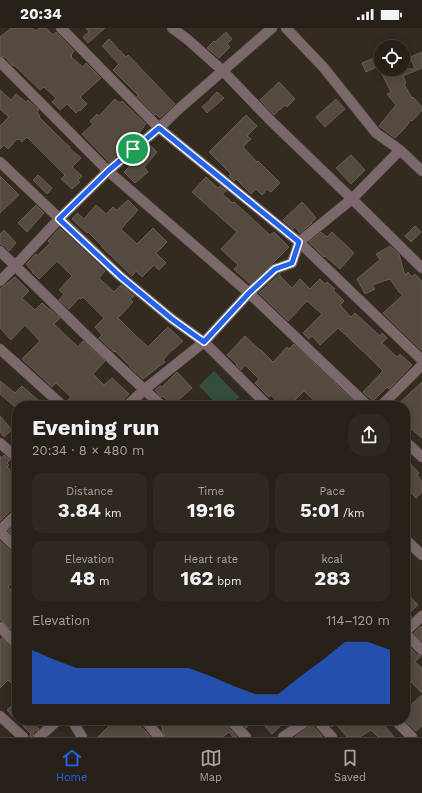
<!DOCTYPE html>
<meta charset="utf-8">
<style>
body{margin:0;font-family:"Work Sans",sans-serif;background:#2e2821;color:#f1f3f6;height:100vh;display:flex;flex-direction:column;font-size:15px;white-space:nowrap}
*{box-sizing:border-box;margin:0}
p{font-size:13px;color:#a4a3a2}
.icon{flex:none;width:22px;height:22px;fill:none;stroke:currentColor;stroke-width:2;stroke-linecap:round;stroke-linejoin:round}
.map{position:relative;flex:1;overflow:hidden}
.details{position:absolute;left:12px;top:373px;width:398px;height:324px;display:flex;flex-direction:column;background:#262018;border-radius:16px;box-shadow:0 2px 10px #0003,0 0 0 1px #423e37}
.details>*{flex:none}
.controls{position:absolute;left:374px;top:12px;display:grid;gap:8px}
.controls a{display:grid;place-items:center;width:36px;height:36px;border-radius:50%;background:#262018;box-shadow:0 2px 10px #0003,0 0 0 1px #423e37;font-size:20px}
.pin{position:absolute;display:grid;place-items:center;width:34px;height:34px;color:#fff;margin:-17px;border:2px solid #fff;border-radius:50%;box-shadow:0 1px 4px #0007}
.round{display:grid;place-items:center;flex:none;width:42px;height:42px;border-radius:16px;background:#2e2821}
.headline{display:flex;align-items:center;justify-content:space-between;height:68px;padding:0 20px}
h1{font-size:22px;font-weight:700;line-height:30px}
.figures{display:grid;grid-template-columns:repeat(3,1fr);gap:6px;height:68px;padding:4px 20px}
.figures div{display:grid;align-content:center;border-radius:10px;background:#2e2821;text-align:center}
.figures b{font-size:20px;font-weight:700}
.figures small{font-size:11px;font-weight:400}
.figures p{font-size:11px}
.chart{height:112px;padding:8px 20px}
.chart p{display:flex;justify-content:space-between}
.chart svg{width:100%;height:72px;margin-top:4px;fill:#2563eb;opacity:.7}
.status{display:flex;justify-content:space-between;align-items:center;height:28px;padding:0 20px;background:#262018;direction:ltr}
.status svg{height:11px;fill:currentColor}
.menu{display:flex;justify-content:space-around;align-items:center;height:56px;border-top:1px solid #423e37;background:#262018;font-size:11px;color:#a4a3a2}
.menu a{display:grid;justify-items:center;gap:2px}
.menu .current{color:#2563eb}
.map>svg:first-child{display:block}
.green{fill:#354d3c}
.building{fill:#544a3f;stroke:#695e53}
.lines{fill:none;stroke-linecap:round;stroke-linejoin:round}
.minor-casing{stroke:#51483f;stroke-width:11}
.minor{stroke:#7a686b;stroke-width:10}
.route-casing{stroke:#fff;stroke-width:8}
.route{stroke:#2563eb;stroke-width:5}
</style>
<div class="status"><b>20:34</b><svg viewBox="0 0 49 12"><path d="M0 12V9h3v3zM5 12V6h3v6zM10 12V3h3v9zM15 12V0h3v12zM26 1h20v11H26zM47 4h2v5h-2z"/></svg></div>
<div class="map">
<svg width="422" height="709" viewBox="0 0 422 709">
<rect width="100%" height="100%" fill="#332a20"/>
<path class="green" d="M214,343L239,369L230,378H218L199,358Z"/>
<path class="building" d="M11,0H32L36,3L39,0H46L53,7L56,4L74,23L71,27L72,28L71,29L83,39L86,35L101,50L80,69L87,76L80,83L79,82L76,85L67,76L60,82L52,74L56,70L44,59L40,62L14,37L13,38L5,29L0,28V9Z
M86,0H105L88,15L83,9L89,4Z
M226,4L232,11L227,16L230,19L219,30L207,20L214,13L215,14Z
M109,11L126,29L128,27L175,76L160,90L156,86L155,87L137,68L138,67L113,42L119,36L102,18Z
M422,24V40L403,48L406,55L404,56L412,70L413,69L422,79V82L412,93L411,92L404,101L395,110L379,98L396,77L387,66L391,64L382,46L392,41H415L410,29Z
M381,27V37L366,44L362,35Z
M279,54L295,71L287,79L285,77L274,87L260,72Z
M0,62L11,72L16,66L26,74L28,72L39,82L37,84L40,88L39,89L62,112L70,119L69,120L81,130L72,139L82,148L78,152L80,154L72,161L61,151L65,147L27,109L22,114L19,111L18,112L17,111L8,121L4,117L0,121V98L9,89L0,81Z
M217,64L224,70L216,77L207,85L202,79L210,72V71Z
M115,71L120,75L122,73L146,96L139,105L141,106L109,134L82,106L93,96L90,93L97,86L99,88Z
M336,71L345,81L325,99L316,89Z
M246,87L257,98L247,108L251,111L243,119L257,134L258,133L280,155L271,164L267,161L262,167L256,161L251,166L236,151L234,153L229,148L231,146L209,124Z
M151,118L157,124L144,139L148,144L135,155L124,144L142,126L143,127Z
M351,127L365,142L351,156L336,140Z
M38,147L52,160L47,166L33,152Z
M0,148L19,167L0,185Z
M206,149L218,160L220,158L226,163L222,166L233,175L234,174L270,207L274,204L289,219L273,235L250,256L234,241L238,237L221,221L237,204L192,164Z
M128,172L138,182L121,201L137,216L153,200L167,214L156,225L166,235L159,242L154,237L142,249L136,243L132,248L102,219V218L88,204L87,205L72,191L77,185L84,191L96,177L106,186L113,179L117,182Z
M302,174L313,186L316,190L311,195H312L300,205L295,199L293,201L283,192Z
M36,177L44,185L27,204L18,195Z
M415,198L421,204L411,214L405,208Z
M60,200L105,243L99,250L114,264L121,257L134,268L130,271L133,274L118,290L133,305L148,319L168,299L183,313L173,322V321L163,332L165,334L161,337L143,351L129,338H130L115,323L114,324L99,310L102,307L95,299L104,290L83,269L81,271L79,270L69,281L59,272L64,266L59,262L72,248L57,233L39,251L32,244H33L26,236L36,226L37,228L50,215L48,213Z
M4,202L16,215L9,223L5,218L0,216V206Z
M321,204L327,209L332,204L354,225L340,241L325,228L324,229L309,214Z
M390,218L399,226L405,247L408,244L412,249L415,246L422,253V323L383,285L403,267L399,264L390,251L372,257L375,261L365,266L357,251L371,239L380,232L376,226Z
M280,246V248L292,260L300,251L310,261L320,251L325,256L327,254L335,261L333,262L344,273L340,277L351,289L355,285L380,308L382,305L387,310L382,315L397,329L400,326L412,337L389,361L387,359L373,373L363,364L383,343L369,329L338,300L320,317L312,308L309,311L303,305L322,286L307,273L288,293L259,265Z
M15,249L29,263L22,270L35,282L42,275L60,290L54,296L78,319L83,313L105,333L94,345L93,346L104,357L112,350L129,366L118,378H112L108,374L103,378H72L67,373L71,369L56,355L52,359L22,331L40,313L25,297L11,312L0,300V261Z
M245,308L260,322H261L273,334L287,319L289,321L294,316L359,378H320L304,363L289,378H281L271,367L269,369L255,355L259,351L245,337L241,342L236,337L237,336L227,327Z
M177,344L192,360L172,378L166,371L162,368L161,369L155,362L160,358L162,359Z
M0,353L15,365L22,358L38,372L33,378H14L0,366Z
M422,354V410L409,399L405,403V378H396Z
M0,388L12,402L4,409L0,404Z
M4,427L10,432L7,435L9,437L7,439L17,448V476L0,493V428L1,430Z
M405,430L419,445L417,447L422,453V464L416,470L405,459Z
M17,495V511L8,503Z
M0,513L13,525L17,526V550L8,559L17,568V594L10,601L0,591Z
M405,563L418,577L408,586L412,589L405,595Z
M421,598L422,599V613L414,605Z
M2,610L12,621L17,623V661L8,652L0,660V612Z
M405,614L417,627L421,628L415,634L422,640V665L405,648Z
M422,667V698L416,703L404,692H405V682Z
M17,673V693L7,682Z
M29,692L39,701L34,704L33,709H29L31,706L23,698Z
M108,692H134L151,709H98L111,696Z
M157,692H224L225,696L237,709H233L229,704L223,709H165L164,705L162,702L163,701Z
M239,692H255L246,700Z
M259,692H278L282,696L272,706Z
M326,692H380L394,709H378L371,702L360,709H347L335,695L332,699Z
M312,697L322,708V709H295Z"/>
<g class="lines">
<g class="minor-casing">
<path id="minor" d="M61,0L159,100L299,214L422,332
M172,0L187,11L223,43L270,92L352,171L422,240
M286,0L324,40L376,105L400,122L422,143
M0,34L108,143L249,265L368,378
M0,134L120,248L172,291L204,314L268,378
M0,223L89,310L162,378
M0,253L15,238L59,191L108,143L159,100L181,79L272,0
M0,321L63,378
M127,378L145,361L204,314L249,265L275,241L292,235L299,214L352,171L400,122
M381,378L422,337
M405,413L422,429
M0,415L17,430
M0,502L17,486
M0,504L17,520
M405,511L422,527
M0,599L17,617
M405,604L422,588
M405,605L422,622
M0,688L23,709
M72,692L82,709
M145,692L159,709
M230,692L246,709
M317,692L332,709
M395,692L412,709
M39,709L58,692
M283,709L308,692"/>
</g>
<use href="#minor" class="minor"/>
</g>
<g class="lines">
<g class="route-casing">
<path id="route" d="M159,100L299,214L292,235L275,241L249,265L204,314L172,291L120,248L59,191L108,143Z"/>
</g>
<use href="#route" class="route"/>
</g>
</svg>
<div class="controls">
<a><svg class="icon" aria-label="locate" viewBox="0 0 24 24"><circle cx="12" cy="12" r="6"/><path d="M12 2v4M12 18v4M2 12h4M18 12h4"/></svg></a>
</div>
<div class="pin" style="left:133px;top:121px;background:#1e9e55"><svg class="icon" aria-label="arrive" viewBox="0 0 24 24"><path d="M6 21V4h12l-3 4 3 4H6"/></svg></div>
<section class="details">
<div class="headline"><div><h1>Evening run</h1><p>20:34 · 8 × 480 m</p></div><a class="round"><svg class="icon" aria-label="share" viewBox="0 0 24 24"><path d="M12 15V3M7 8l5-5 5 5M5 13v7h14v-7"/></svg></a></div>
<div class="figures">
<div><p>Distance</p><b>3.84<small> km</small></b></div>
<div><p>Time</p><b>19:16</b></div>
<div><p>Pace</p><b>5:01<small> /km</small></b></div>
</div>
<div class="figures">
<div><p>Elevation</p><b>48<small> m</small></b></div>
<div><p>Heart rate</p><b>162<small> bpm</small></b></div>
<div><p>kcal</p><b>283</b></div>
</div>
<div class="chart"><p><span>Elevation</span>114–120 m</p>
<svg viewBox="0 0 160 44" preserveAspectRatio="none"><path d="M0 44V11L10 17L20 22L30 22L40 22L50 22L60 22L70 22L80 27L90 33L100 38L110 38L120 27L130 17L140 6L150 6L160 11V44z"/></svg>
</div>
</section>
</div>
<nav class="menu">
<a class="current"><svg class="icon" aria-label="home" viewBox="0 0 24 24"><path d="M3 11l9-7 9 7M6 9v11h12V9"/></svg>Home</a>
<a><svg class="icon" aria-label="map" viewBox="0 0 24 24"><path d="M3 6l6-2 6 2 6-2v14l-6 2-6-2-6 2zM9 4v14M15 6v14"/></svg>Map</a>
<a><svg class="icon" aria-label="saved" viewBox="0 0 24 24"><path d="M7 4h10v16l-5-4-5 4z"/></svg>Saved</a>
</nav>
